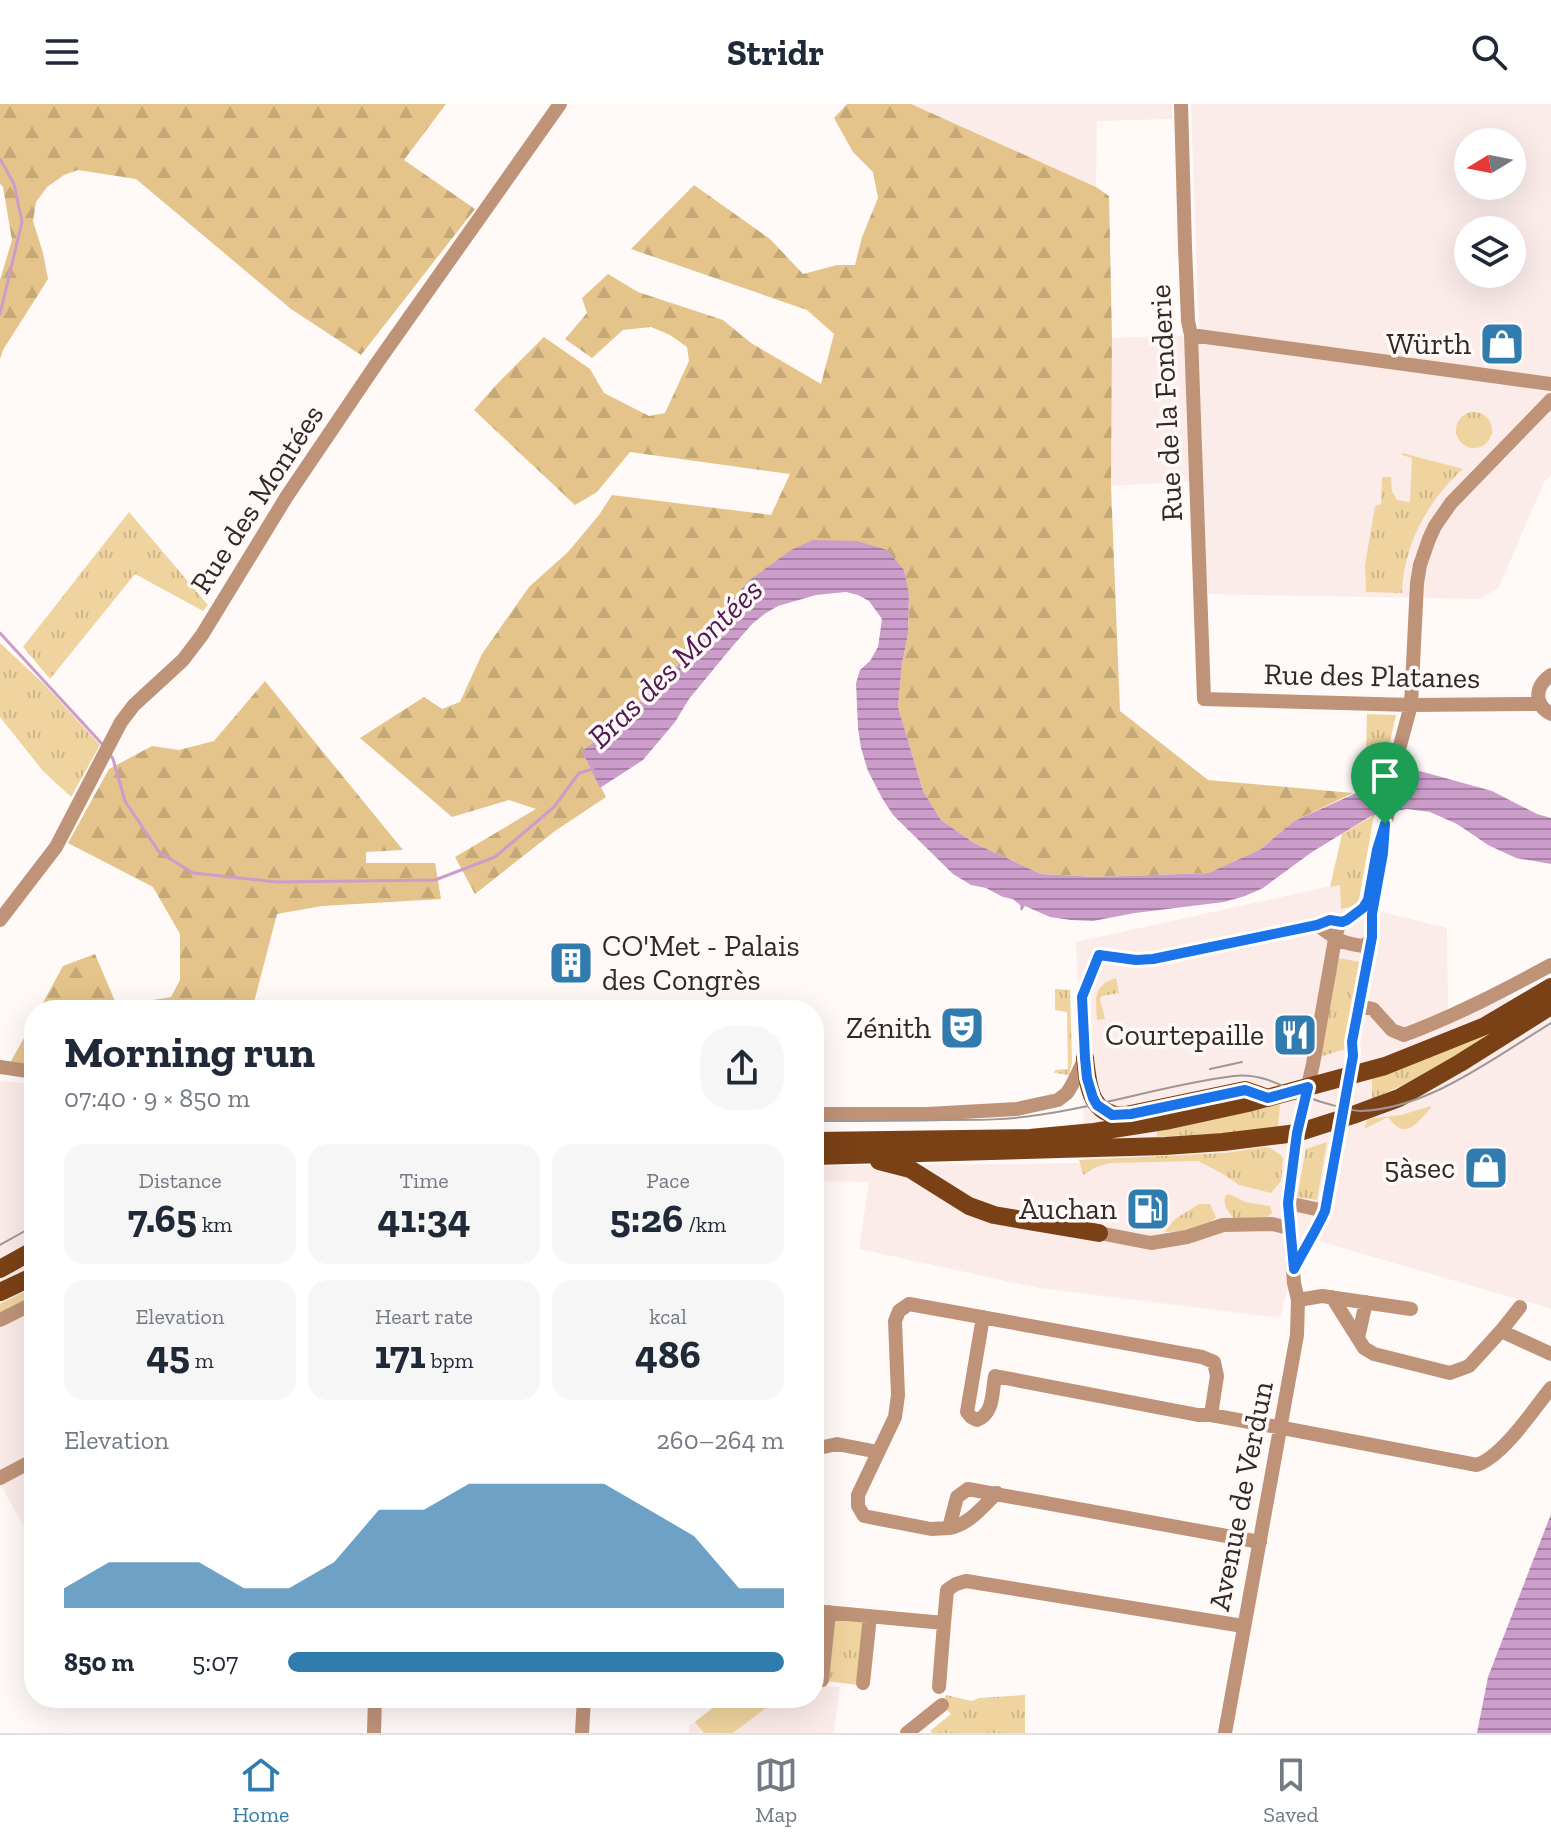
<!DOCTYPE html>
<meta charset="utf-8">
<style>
body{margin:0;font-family:"Zilla Slab",serif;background:#f6f6f7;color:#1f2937;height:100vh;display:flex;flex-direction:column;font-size:30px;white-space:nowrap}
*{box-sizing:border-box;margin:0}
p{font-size:26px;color:#747a83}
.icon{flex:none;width:44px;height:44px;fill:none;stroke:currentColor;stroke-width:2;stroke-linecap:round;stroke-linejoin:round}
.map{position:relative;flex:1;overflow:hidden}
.sheet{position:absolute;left:24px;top:896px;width:800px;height:708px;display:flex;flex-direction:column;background:#fff;border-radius:32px;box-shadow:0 8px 32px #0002}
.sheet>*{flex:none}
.needle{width:52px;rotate:260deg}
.buttons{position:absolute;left:1454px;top:24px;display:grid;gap:16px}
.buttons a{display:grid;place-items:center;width:72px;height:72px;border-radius:50%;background:#fff;box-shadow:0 8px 32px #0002;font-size:40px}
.pin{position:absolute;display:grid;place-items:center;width:68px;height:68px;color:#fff;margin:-82px -34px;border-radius:50% 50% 50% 0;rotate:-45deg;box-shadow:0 0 8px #0007}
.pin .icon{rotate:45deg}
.round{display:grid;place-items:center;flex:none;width:84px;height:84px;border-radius:32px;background:#f6f6f7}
.overview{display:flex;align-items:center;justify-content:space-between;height:136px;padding:0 40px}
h1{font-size:44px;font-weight:700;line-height:60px}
.stats{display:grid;grid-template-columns:repeat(3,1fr);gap:12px;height:136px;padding:8px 40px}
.stats div{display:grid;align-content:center;border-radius:20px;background:#f6f6f7;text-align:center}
.stats b{font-size:40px;font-weight:700}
.stats small{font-size:22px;font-weight:400}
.stats p{font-size:22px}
.chart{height:224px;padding:16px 40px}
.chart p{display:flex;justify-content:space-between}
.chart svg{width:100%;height:144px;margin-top:8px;fill:#307caf;opacity:.7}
ul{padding:0 40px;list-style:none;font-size:26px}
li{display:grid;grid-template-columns:128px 96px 1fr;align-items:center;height:60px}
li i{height:20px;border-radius:10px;background:#307caf}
header{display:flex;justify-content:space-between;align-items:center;height:104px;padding:0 40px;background:#fff;font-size:36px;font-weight:700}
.dock{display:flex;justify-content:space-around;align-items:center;height:112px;border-top:2px solid #e0e1e3;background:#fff;font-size:22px;color:#747a83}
.dock a{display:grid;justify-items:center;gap:4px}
.dock .current{color:#307caf}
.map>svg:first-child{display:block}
.built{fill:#fbecea;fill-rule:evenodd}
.grass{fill:url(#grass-tufts)}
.forest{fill:url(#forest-firs)}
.garden{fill:#f0d49f}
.water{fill:url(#water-rules)}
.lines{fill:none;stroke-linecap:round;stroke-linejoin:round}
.stream{stroke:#cc9dca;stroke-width:3}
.minor{stroke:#be9378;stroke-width:14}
.major{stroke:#7b4116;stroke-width:18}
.tram{stroke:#9f9796;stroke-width:2}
.route-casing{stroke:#fff;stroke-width:16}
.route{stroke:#1a73e8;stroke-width:10}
.labels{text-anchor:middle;stroke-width:7;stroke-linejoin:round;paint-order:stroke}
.poi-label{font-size:30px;fill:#322827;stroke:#fff9f8;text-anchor:end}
.street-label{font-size:30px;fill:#322827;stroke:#fff9f8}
.water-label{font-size:32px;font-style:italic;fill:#511a52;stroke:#fff9f8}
</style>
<header><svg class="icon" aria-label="menu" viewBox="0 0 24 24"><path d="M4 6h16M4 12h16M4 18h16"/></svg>Stridr<svg class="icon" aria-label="search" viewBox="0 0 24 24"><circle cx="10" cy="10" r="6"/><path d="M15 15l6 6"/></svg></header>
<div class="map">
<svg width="1551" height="1629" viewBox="0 0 1551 1629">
<defs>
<pattern id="grass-tufts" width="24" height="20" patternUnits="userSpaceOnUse" patternTransform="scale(2)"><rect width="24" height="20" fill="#f0d49f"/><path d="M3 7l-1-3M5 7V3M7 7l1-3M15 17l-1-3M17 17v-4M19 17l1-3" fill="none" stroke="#ceb689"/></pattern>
<pattern id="forest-firs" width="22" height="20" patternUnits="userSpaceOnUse" patternTransform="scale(2)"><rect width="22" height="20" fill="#e4c48b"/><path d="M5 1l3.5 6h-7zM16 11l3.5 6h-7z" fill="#c4a878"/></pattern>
<pattern id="water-rules" width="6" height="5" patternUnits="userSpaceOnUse" patternTransform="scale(2)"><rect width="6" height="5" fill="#cc9dca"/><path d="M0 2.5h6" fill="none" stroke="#a680a4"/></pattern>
</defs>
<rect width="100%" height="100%" fill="#fff9f8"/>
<path class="built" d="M911,0H1172V15L1097,17L1096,83Z
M1191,0H1551V371L1544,378L1499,483L1480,495L1208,490L1201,377L1111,382L1112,234L1199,231ZM1468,38H1512V82H1468ZM1468,126H1512V170H1468Z
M1340,780L1351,800L1447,824L1448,909L1497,890L1551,915V1205L1302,1132L1280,1214L1039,1184L859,1145L869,1078L814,1077V1062L1085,1059L1076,838Z
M0,977L34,980V1440L0,1380Z
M814,1581L840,1583L834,1629H689V1622L725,1594H814Z"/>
<path class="grass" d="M1456 326a18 18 0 1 1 36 0a18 18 0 1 1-36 0Z
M1402,349L1463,365C1428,396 1403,442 1402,489L1366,488L1365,461L1375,402L1381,400L1382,373H1391L1392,387L1397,396L1410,398L1412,354L1402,351Z
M129,408L208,501L203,507L135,470L50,575L23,543Z
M0,539L44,580L100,641L71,693L43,667L0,613Z
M1367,610L1396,611L1381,677L1365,684Z
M1374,711L1358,801L1341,805L1340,781L1330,783L1342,730Z
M1338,854L1361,858L1345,945L1320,953Z
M1116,874L1119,889L1102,892L1100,895L1105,915L1097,916C1096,894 1092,882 1116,874Z
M1055,885L1070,886L1072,958L1069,971L1054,969L1055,966L1068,965L1067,908L1055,906Z
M1532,902L1431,968L1372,995V974Z
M1280,1000L1278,1023L1227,1029L1157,1033V1025L1229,1012Z
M1327,1038L1317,1096L1297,1093L1306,1045Z
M1264,1043L1270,1044L1282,1052L1283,1055L1281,1077L1271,1089L1239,1081L1223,1070L1198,1057L1110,1059L1094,1064L1083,1071L1079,1056L1226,1049Z
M1229,1090L1245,1098L1270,1102L1272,1109L1267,1113L1234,1114C1228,1108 1223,1102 1225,1092Z
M1199,1100H1210L1216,1113C1206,1125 1182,1128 1166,1128V1126L1175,1115Z
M34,1183V1195L0,1211V1200Z
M833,1514L865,1518L857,1581L826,1577Z
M946,1591L972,1597L979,1594L1025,1591V1629H932L930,1627L951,1610L945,1604Z"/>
<path class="forest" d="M0,0H446L404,56L475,105L361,251L291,205L136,75L78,66L64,71L47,83L36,98L33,117L43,149L48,175L3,246L0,255V176L12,136L3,83L0,80Z
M847,0H911L1096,83L1109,92L1112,234L1111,382L1120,607L1208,676L1353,689L1294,717L1261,745L1210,769L1097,773L1041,770L974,739L941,716L923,687L898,603L902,560L908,530L909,492L904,466L747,478L688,551L621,617L582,647L606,693L555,727L475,790L455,753L536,705L509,696L452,713L360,634L424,593L442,605L460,598L482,550L529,483L568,448L599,411L612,391L771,411L790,370L630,348L597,388L575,401L474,306L498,279L544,233L590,265L604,289L649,312L665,309L689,257L687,243L670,231L651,223L623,226L592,254L565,235L587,209L582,194L608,170L638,188L723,216L751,239L821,280L834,230L807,206L631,145L694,81L770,135L803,170L837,161H855L862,133L878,94L873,68L853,48L834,14Z
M265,577L403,746L366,748V759H435L441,795L322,802L277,810L252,906H39L63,862L95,850L117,902L171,893L180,876V830L153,783L68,739L109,665L152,642L179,646L214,637Z
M34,916V961L10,959Z"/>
<path class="garden" d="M1431,1002V1004C1416,1019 1406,1038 1388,1013L1364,1025L1368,1015L1401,1011Z
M725,1594H758L766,1604L733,1629H704L695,1618Z"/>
<path class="water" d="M813,436L857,437L887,446L904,466L909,490L908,530L902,560L898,603L923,687L941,716L974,739L1041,770L1097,773L1209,769L1261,745L1294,717L1407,666H1416L1492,687L1537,710L1551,714V760L1516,754L1488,741L1457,720L1430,708L1407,705L1371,712L1312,748L1263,784L1245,792L1224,798L1135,809L1093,817L1071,816L1050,813L1025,802L1021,807L1020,801L1013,795L1003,793L986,784L971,781L953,770L893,711L882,694L868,667L861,644L858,624L856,579L860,566L870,557L878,543L882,515L869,497L858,491L846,488L816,491L778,502L766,509L753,519L731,544L689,595L675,618L643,656L600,684L582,647L621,617L688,551L747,478L791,446Z
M1551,1410V1629H1477L1488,1573Z"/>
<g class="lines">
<path class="stream" d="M0,55L14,80L22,118L0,210
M0,529L103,641
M110,650L113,655L125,697L159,748L193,769L277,778L435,776L495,753L554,703L579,669L593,665"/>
<path class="minor" d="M1181,0L1185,143L1188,217L1191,231L1204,595L1411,601L1540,600
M1191,231L1551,280
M1551,571C1535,582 1533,600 1551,610
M0,816L56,743L121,618L134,601L183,556L202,531L287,392L377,259L560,0
M1317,821C1337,834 1337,839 1364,842L1371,836
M1358,902L1373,905L1392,926L1404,931C1455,912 1503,887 1551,861
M0,963L34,968
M814,1010H927L1017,1005L1058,996L1067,989L1072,981L1085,954L1082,893L1099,851L1136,856L1153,855L1317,821L1330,816L1342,818L1347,816L1363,804L1368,796L1377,746L1387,713L1398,649L1411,601L1417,479L1420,461L1429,435L1435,422L1451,399L1551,296
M1288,1099L1325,1107
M1099,1129L1151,1139L1187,1133L1223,1121L1272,1120L1289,1124
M1295,1164C1304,1145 1316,1127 1325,1107L1353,952L1352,938L1372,833V810L1376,790
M814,1168L816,1165
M1332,1193L1364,1244L1374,1250L1450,1269L1469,1262L1501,1227L1551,1250
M1298,1196L1322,1192L1411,1205
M983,1213L967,1308L971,1313L977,1316C994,1310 992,1288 995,1272L1198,1311H1211L1288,1325L1477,1361C1503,1352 1533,1306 1551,1284
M0,1216L34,1199
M1501,1227L1520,1203
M1358,1234L1366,1198
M1211,1311L1217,1272L1214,1258L1202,1253L909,1200L899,1207L895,1217L898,1291L895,1313L858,1391V1402L864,1412L931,1425L949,1424L957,1393L968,1385L1260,1438
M814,1345L837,1340L878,1348
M0,1374L34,1356
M949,1424C969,1421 982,1403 997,1389
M814,1507L944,1519L947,1486L956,1480L966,1477L1243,1522
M822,1576L829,1508
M863,1579L870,1512
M939,1583L944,1519
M374,1629L375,1594
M582,1629L584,1594
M907,1629L942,1601
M1225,1629L1297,1231L1298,1196L1294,1179L1288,1099L1297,1029L1313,960L1335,835L1338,823L1342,818"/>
<path class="major" d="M1085,954C1088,981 1090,1014 1126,1011L1245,986L1268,994
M814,1037L1030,1034L1094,1028L1170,1016L1248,999L1385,962L1485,922L1551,883
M814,1052L1165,1042L1223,1038L1297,1029L1353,1011L1399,994L1460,959L1551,902
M879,1057L910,1065L969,1102L994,1111L1099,1129
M0,1165L34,1146
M0,1188L34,1172"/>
<path class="tram" d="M1210,965L1242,958
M814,1017C858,1017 903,1017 947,1016C978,1016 1008,1016 1038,1011C1104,1002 1168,980 1234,972C1269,968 1294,991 1325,999C1337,1002 1349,1007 1361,1007C1428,1005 1495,953 1551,919
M0,1141L34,1122"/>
</g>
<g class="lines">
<g class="route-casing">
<path id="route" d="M1385,720L1383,749L1372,810V833L1352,938L1353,952L1325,1107C1316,1127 1304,1145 1294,1165L1288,1099L1297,1029L1308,983L1268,994L1245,986L1131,1010L1112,1011L1097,1001L1093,994L1087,974L1085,954L1082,893L1099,851L1136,856L1153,855L1317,821L1330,816L1342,818L1347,816L1363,804L1368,796L1377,746Z"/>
</g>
<use href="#route" class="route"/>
</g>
<defs>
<g id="shop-square" transform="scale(2.3)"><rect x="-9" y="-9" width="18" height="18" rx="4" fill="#307caf" stroke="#fff9f8"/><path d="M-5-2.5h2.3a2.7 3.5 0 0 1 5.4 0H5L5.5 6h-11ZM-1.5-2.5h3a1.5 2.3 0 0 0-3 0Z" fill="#fff"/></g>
<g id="building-square" transform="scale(2.3)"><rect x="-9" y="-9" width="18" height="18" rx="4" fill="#307caf" stroke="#fff9f8"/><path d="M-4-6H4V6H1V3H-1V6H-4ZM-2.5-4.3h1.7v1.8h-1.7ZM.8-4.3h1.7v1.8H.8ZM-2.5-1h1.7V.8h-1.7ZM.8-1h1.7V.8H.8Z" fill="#fff"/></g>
<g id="theatre-square" transform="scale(2.3)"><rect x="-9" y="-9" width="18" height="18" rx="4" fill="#307caf" stroke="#fff9f8"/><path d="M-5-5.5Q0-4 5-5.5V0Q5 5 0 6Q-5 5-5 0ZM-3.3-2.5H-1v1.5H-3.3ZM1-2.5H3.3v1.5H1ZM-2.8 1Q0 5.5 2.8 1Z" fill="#fff"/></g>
<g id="restaurant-square" transform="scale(2.3)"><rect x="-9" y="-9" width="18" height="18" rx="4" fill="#307caf" stroke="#fff9f8"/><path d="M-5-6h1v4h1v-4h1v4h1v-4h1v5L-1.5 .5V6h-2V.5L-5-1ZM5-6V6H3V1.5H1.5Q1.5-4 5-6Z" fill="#fff"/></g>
<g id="fuel-square" transform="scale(2.3)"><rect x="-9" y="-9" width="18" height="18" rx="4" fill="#307caf" stroke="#fff9f8"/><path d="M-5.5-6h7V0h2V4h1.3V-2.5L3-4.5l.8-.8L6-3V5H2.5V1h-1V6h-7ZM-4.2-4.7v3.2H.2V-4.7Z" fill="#fff"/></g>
</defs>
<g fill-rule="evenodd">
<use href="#shop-square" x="1502" y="240"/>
<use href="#building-square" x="571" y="859"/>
<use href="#theatre-square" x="962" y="924"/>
<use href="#restaurant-square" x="1295" y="931"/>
<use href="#shop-square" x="1486" y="1064"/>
<use href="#fuel-square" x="1148" y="1105"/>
</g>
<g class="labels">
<g class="poi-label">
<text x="1471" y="250">Würth</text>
<text x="602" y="852" text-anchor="start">CO'Met - Palais<tspan x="602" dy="34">des Congrès</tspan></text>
<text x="931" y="934">Zénith</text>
<text x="1264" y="941">Courtepaille</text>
<text x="1455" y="1074">5àsec</text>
<text x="1117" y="1115">Auchan</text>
</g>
<g class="street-label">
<text transform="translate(1166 299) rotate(-93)" y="10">Rue de la Fonderie</text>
<text transform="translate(257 395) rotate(-57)" y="10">Rue des Montées</text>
<text transform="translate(1372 572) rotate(1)" y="10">Rue des Platanes</text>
<text transform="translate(1241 1392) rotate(-79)" y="10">Avenue de Verdun</text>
</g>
<g class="water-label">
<text transform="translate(675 559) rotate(-44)" y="11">Bras des Montées</text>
</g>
</g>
</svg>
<div class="buttons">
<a><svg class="needle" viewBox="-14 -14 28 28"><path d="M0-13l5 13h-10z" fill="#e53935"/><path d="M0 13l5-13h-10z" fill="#747a83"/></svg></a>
<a><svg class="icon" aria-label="layers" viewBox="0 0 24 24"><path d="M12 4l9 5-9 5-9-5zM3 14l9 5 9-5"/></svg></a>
</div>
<div class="pin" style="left:1385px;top:720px;background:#1e9e55"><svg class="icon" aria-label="arrive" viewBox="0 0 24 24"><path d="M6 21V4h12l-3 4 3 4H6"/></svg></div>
<section class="sheet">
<div class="overview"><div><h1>Morning run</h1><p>07:40 · 9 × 850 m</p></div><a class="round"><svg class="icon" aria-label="share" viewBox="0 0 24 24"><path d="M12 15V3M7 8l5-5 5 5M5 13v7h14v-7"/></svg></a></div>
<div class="stats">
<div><p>Distance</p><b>7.65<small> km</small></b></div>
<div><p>Time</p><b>41:34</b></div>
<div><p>Pace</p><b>5:26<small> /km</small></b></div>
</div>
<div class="stats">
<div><p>Elevation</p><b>45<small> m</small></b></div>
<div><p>Heart rate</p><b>171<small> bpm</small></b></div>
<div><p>kcal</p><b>486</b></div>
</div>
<div class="chart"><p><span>Elevation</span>260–264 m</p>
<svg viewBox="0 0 160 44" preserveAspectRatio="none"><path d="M0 44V38L10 30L20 30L30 30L40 38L50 38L60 30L70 14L80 14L90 6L100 6L110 6L120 6L130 14L140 22L150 38L160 38V44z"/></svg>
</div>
<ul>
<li><b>850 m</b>5:07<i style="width:100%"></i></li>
</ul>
</section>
</div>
<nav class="dock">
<a class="current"><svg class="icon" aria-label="home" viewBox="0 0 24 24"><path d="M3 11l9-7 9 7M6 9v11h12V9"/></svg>Home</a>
<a><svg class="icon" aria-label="map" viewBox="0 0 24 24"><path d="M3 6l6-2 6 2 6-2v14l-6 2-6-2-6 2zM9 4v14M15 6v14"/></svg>Map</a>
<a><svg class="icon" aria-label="saved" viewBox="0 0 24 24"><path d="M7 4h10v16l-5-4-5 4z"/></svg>Saved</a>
</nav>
